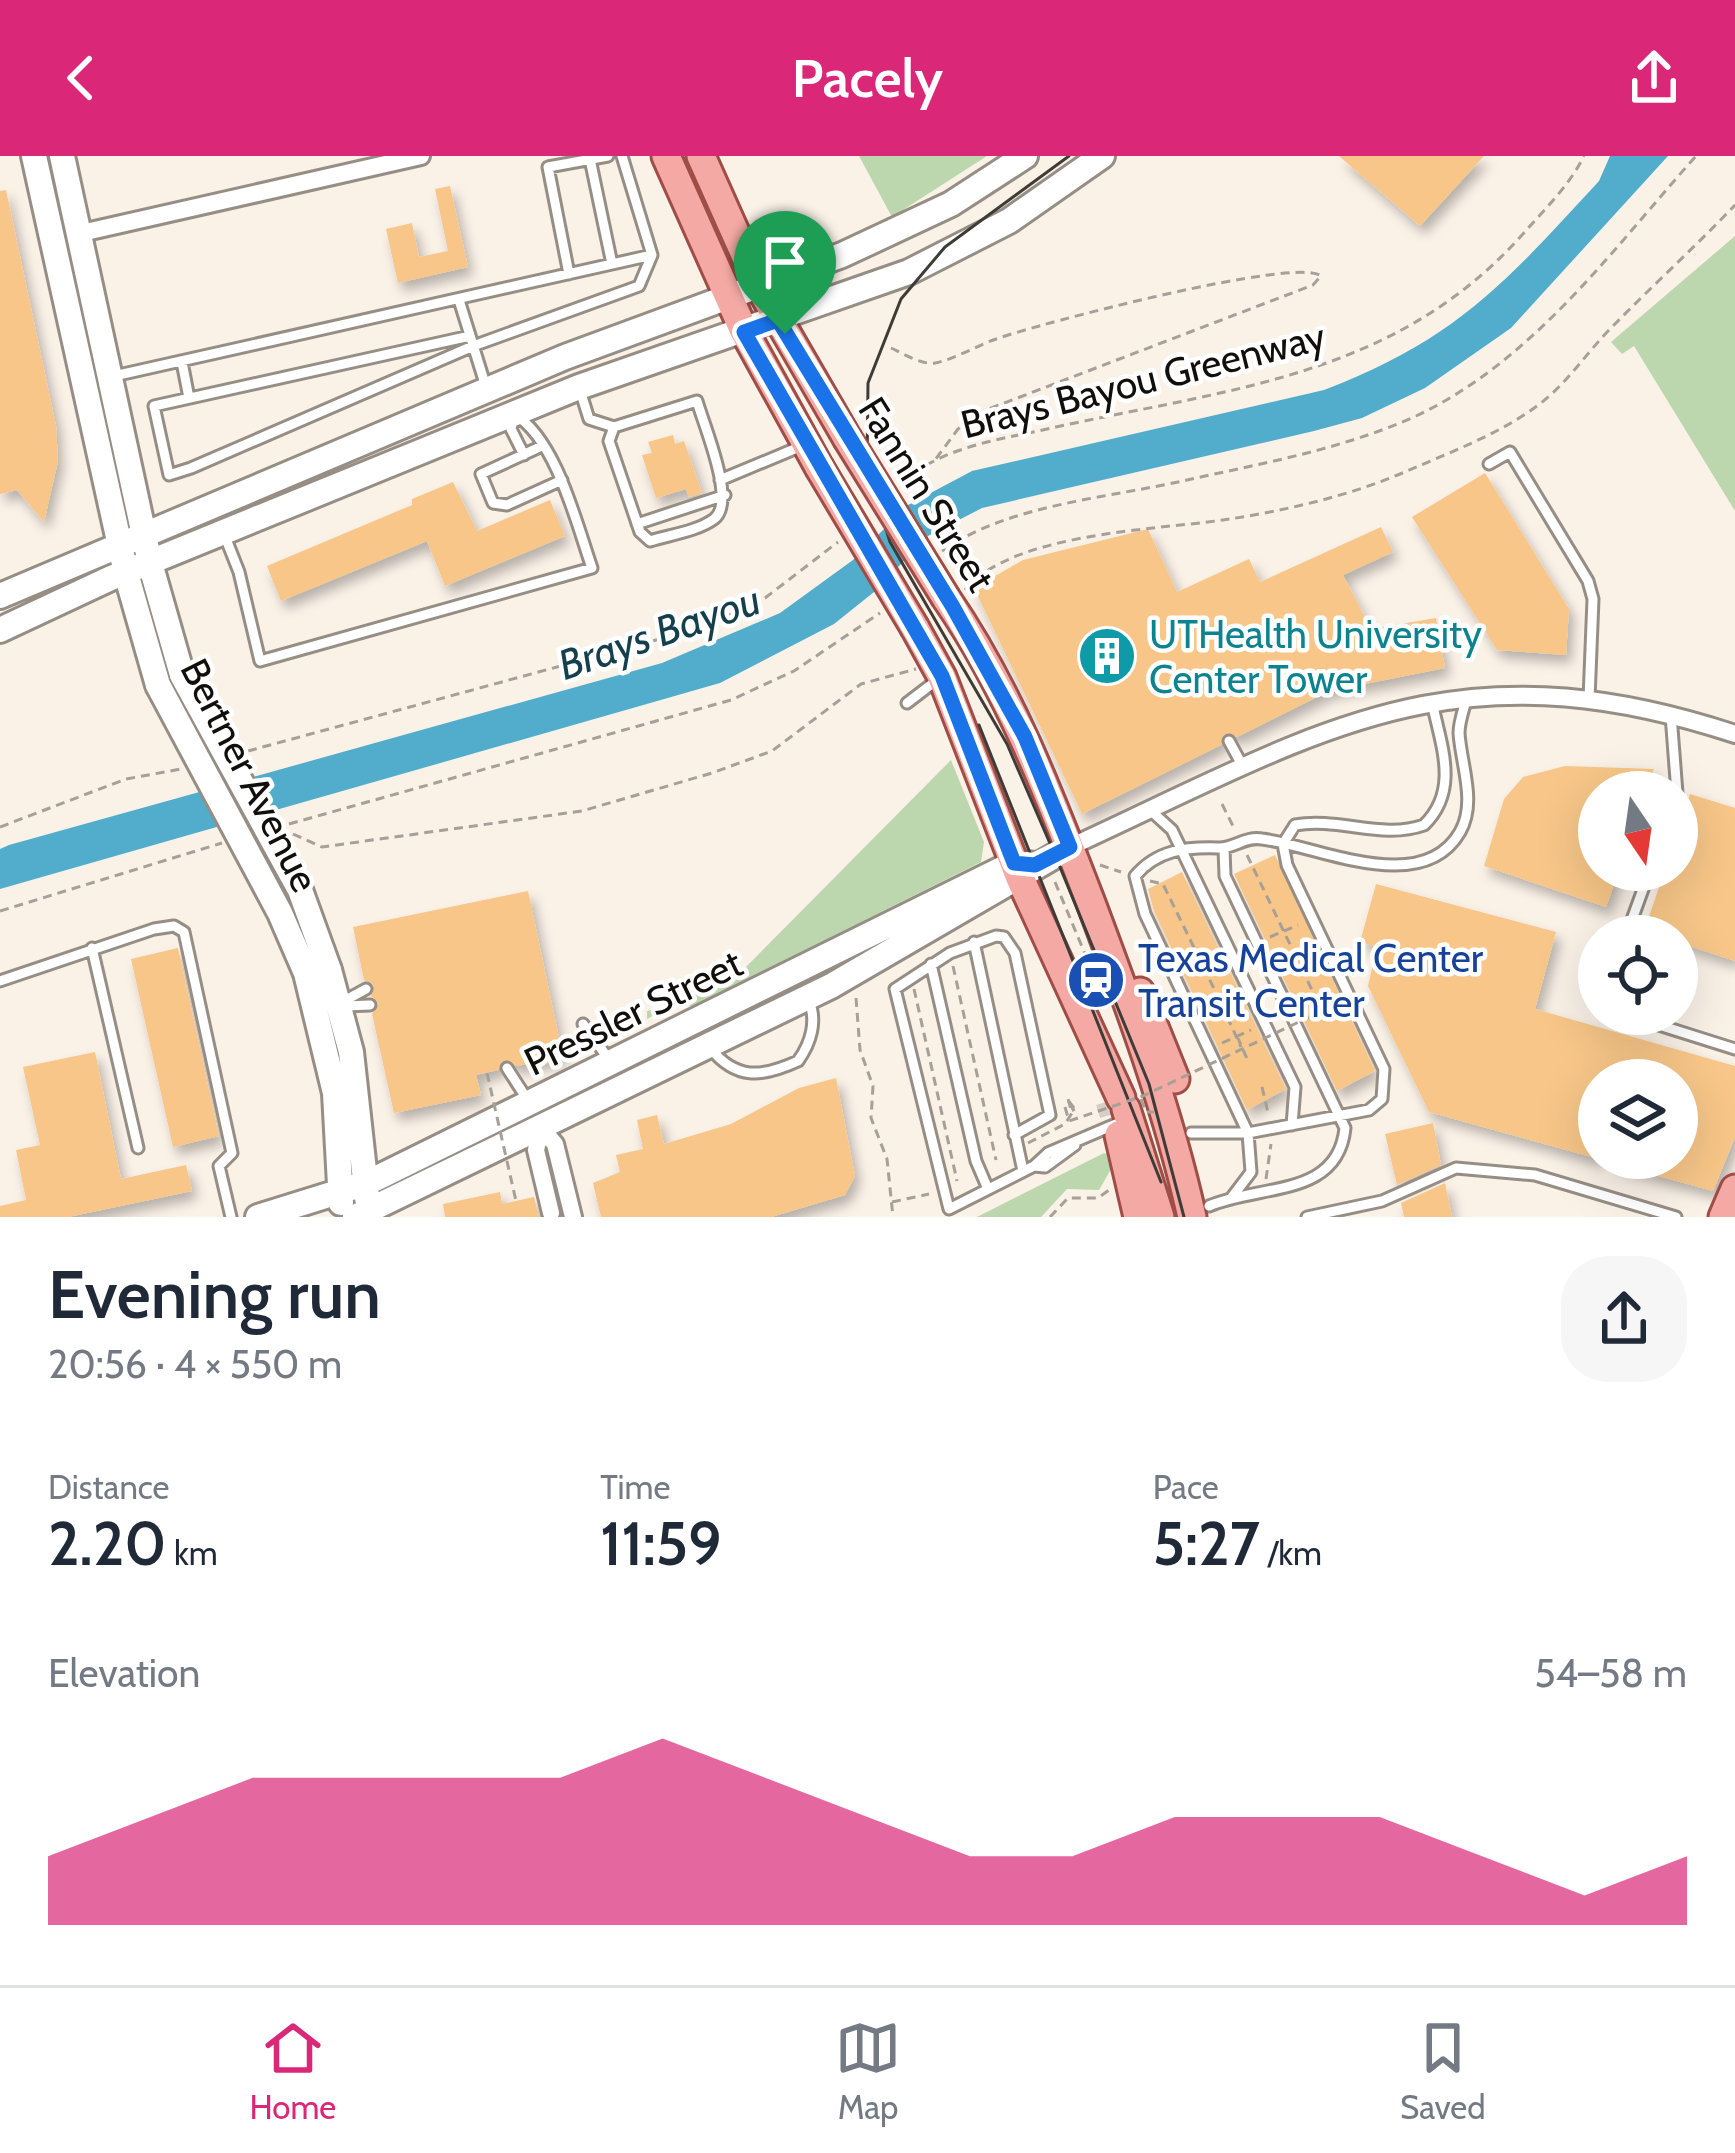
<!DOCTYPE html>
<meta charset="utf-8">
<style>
body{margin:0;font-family:Cabin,sans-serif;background:#f6f6f7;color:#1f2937;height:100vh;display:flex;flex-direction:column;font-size:45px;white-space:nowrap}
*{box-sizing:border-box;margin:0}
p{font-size:39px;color:#747a83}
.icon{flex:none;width:66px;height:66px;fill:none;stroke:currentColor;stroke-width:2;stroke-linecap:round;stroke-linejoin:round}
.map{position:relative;height:1061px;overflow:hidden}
.details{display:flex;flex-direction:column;background:#fff;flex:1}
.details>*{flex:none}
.needle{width:78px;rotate:167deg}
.fabs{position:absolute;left:1578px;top:615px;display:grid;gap:24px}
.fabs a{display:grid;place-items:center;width:120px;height:120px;border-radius:50%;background:#fff;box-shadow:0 12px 48px #0002;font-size:60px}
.pin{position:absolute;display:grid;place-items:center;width:102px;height:102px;color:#fff;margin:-123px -51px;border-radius:50% 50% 50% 0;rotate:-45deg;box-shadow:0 0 12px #0007}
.pin .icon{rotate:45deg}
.round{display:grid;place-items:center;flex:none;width:126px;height:126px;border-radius:48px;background:#f6f6f7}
.summary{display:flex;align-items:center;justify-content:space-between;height:204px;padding:0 48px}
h1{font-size:66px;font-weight:600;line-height:90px}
.stats{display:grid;grid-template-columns:repeat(3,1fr);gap:18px;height:204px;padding:12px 48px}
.stats div{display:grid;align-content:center}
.stats b{font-size:60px;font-weight:600}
.stats small{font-size:33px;font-weight:400}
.stats p{font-size:33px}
.chart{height:336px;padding:24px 48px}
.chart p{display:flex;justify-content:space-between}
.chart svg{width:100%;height:216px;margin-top:12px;fill:#db2777;opacity:.7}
header{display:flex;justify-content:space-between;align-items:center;height:156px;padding:0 48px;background:#db2777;color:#fff;font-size:54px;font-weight:600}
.menu{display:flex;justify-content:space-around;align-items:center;height:168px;border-top:3px solid #e0e1e3;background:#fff;font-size:33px;color:#747a83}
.menu a{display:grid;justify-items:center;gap:6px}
.menu .active{color:#db2777}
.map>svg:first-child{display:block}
.green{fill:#bcd7ae}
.water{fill:#51adcb}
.building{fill:#f7c688;filter:url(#shadow)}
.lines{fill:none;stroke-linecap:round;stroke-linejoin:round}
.primary-tunnel{stroke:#d7cfc6;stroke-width:27;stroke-dasharray:27 14;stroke-linecap:butt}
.lane-casing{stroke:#968e85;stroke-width:15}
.street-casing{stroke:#968e85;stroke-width:22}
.secondary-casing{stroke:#968e85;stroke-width:30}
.primary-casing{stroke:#9f4d47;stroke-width:33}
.path{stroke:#a6a098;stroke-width:3;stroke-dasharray:9 6;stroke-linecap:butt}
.lane{stroke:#fff;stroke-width:9}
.street{stroke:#fff;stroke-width:16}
.secondary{stroke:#fff;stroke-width:24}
.primary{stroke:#f4a9a4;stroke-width:27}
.tram{stroke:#3f3c38;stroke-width:3}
.secondary-bridge-casing{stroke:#968e85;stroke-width:30;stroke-linecap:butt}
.primary-bridge-casing{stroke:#9f4d47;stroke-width:33;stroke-linecap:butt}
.path-bridge{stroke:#a6a098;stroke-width:3;stroke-dasharray:9 6;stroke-linecap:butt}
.secondary-bridge{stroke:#fff;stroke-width:24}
.primary-bridge{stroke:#f4a9a4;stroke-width:27}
.route-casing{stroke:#fff;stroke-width:24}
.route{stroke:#1a73e8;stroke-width:15}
.labels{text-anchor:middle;stroke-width:9;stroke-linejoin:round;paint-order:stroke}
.street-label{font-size:39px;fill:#110f0c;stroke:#fff}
.culture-label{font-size:39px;fill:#0d838f;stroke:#fff;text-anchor:start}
.transit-label{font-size:39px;fill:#164399;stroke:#fff;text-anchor:start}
.water-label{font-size:42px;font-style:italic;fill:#153f4c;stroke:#fff}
</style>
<header><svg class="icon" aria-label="back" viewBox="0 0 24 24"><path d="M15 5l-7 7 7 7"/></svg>Pacely<svg class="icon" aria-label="share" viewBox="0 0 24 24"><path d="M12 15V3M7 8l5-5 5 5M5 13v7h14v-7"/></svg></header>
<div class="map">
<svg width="1735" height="1061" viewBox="0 0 1735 1061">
<defs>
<filter id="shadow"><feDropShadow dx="5" dy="8" stdDeviation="6" flood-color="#0004"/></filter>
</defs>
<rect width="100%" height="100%" fill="#faf1e7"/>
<path class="green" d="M859,0H987L892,61Z
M1735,80V355L1634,190L1622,198L1611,186Z
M951,604L984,686L981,706L693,850L673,849L647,863V855L666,850L663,835L741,816Z
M1104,997L1110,999V1015L1099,1034L1067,1033L1041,1061H977Z"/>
<path class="water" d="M1610,0H1668L1511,172L1425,232L1362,262L1314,275L982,352L928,380L874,436L834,468L720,527L0,733V693L9,689L662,507L780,457L853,404L908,349L972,315L1324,234C1457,183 1505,127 1599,25Z"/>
<path class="building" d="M1339,0H1484L1420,70Z
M450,30L468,111L398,127L386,73L412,67L419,101L448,95L435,33Z
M6,34L56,270L58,305L44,366L17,334L0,338V35Z
M673,279L675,288L684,285L702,337L689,341L686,333L656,342L642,299L652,297L648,286Z
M1485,317L1569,453L1566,499L1497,494L1412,361Z
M453,326L477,375L550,344L565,380L445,430L427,385L281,445L267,410L412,349V343Z
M1381,371L1393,396L1343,419L1371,473L1436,462L1445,512L1329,535L1237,581L1226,577L1221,589L1082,658L974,432L1023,404L1148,373L1177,436L1249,403L1260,426Z
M1565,610L1654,613L1646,636H1599V714H1619L1606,751L1484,710L1504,643L1523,621Z
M1690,638L1735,652V805L1677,786V780L1644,775L1665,714H1677V677Z
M1275,699L1375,915L1337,935L1234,718Z
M1182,716L1286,933L1247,954L1154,755L1148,733Z
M1376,728L1556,776L1535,853L1735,910V981L1713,1035L1608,1006L1677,1002V924H1599V1003L1429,956L1368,830L1377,791L1360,786Z
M528,735L563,901L517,910L503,904L498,914L476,919L481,939L394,957L372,858L379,847L371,840L373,828L364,824L353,771Z
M178,792L219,980L173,991L131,803Z
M95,896L121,1023L186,1009L192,1035L68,1061H0V1050L26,1044L16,994L40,989L23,911Z
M836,922L855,1020L845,1039L771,1061H601L593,1027L620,1016L616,999L643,993L637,964L657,959L664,988L731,968L799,932Z
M1433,967L1441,1009L1397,1029L1385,978Z
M1445,1027L1452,1061H1404L1401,1047Z
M500,1036L502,1048L534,1041L539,1061H445L443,1048Z"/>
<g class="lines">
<path class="primary-tunnel" d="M1109,945L1113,958"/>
<g class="lane-casing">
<path id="lane" d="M590,3L612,108
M569,118L548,11L608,0
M459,144L487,234
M470,180L154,250L169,319L191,312L473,190L639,130L652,99L622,0
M182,206L189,242
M114,220L652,99
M579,231L589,263L614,271
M697,245C704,270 737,346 714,363C698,375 669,379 650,385L640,376L609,285L614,271Z
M542,290L481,318L493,347L507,349L562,324
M1489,308L1510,296L1588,425L1593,443L1589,543
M720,324L804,289
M637,368L725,339
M224,378L239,416L260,505L592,412C576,366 556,283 514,258L511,273L524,299
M907,547L941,521
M1671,559L1677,637
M1229,585L1241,607
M1149,653L1172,674L1295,931L1292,969
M1626,780L1650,714
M974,786L1023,1015
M92,792L138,992
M931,808L976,1005L988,1033
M0,825L154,773L174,770L184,776L232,997L219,1010L231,1061
M344,845L366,833
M345,850L370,849
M1624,858L1735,893
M583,868L608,902
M710,892C736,924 761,922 798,905C811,887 818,864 808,843
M507,912L527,943
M1191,977H1248L1369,954L1382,943L1384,913L1287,709L1283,688L1295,669C1339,661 1382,684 1424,669C1460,634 1441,590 1432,546
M1014,979L1050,959L1015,797L1004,781L996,780L950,797L895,833L949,1053L1034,1010L1048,997L1116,968
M1034,1010L1045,1011L1075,989
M1232,1041L1251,1016L1248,977L1145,758L1135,720C1157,694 1185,691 1218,692C1233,693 1245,680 1262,683C1318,690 1422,742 1460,676C1477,646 1461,609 1459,577C1459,565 1464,553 1467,541
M1209,1050C1260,1028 1338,1042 1345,972L1225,720L1224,693
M1307,1061L1382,1045L1456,1012L1535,1019L1676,1061"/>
</g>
<g class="street-casing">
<path id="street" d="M77,78L421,0
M1070,691C1320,576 1451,485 1735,578
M541,972L555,988L573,1061
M541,972L536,994L551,1057"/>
</g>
<g class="secondary-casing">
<path id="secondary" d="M34,0L126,417L158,529
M62,0L150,407L182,519
M0,440L565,201L842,99L951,48L1025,0
M0,474L111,422L579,231L909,116L1009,65L1102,0
M329,814L351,896L367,1042
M306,817L335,937L341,1047
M258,1061L367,1027L1014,707L1035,709
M355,1061L831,830L1070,691"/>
</g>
<g class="primary-casing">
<path id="primary" d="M666,0L744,175L819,311
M701,0L759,130L847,282
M946,442C1010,535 1051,643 1091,747C1130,851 1168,953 1192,1061
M915,472L942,521L1020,722L1121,942
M1140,836L1175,923
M1126,953L1160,1061
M1119,979L1138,1061
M1723,1061L1735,1033"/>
</g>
<path class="path" d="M891,192C904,198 921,209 935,207C955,203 976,190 996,183C1038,168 1297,100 1321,120L1313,129L986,254L958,273L935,304
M902,327C943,289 1005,283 1056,271C1230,233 1396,220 1522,79C1544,54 1569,30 1584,0
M942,395C1009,348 1109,342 1187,324C1264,307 1343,293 1416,260C1533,205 1612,94 1696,0
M965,434C1012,377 1154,374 1223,364C1284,355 1350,340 1407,315C1451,296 1499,278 1537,250C1568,227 1586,197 1612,171C1652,130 1695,91 1735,49
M248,595L704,471L765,442L838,386
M1222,648L1234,672
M289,668L731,544L794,515L880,457
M0,671L126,623L181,613
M293,678L322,691L582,655L712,617L772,595L861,528L916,513
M1247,699L1299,807
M1100,709L1121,716
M1150,725L1163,728L1221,847
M1055,726L1093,817
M0,755L222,687
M1270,781L1298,769
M953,810L996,1004
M1189,819L1218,806
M914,833L957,1025
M856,842L860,894L873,930L871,962L887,1003L893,1061
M1317,843L1328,869
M1303,848L1331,835
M1237,880L1248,905
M1222,887L1251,874
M1262,931L1268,957
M1028,987L1065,968L1072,957L1068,943L1074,955
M1266,1023L1271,988
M892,1046L929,1038
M1050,1061L1068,1042H1098L1109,1034"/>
<use href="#lane" class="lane"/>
<use href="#street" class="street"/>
<use href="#secondary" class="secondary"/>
<use href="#primary" class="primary"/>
<path class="tram" d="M1069,0L945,91L901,143L868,227L867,312L890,386L1007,588L1055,699L1149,928L1184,1061
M979,569L1161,1026"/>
<g class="secondary-bridge-casing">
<path id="secondary-bridge" d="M182,519L300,734L329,814
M158,529L280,757L306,817"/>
</g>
<g class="primary-bridge-casing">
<path id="primary-bridge" d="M847,282L946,442
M819,311L915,472"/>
</g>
<path class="path-bridge" d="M1221,847L1241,891
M487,917L516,1045
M1141,943L1146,956H1154
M1065,951L1069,965L1143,940L1322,855L1299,807
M1074,952L1068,944L1074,955"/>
<use href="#secondary-bridge" class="secondary-bridge"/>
<use href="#primary-bridge" class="primary-bridge"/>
</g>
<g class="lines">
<g class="route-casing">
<path id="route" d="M778,164L953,451L1025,581L1070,691L1035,709L1014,707L942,520L744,176Z"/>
</g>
<use href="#route" class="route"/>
</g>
<defs>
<g id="building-disc" transform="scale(3)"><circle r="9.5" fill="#0f9aa8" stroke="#fff"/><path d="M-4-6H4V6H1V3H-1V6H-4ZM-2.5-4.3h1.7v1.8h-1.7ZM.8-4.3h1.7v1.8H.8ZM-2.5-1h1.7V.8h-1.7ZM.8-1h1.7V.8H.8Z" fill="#fff"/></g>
<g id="station-disc" transform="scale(3)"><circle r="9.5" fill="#1a4fb4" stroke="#fff"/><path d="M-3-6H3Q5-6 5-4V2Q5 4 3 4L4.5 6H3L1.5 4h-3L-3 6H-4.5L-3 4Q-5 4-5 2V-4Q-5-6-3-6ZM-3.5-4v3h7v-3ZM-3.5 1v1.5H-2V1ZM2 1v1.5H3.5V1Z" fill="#fff"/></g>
</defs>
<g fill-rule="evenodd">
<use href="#building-disc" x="1107" y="500"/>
<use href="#station-disc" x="1096" y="824"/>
</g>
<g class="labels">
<g class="street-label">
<text transform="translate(1143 224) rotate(-14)" y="14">Brays Bayou Greenway</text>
<text transform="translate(927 338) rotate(58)" y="14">Fannin Street</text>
<text transform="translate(250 619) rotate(63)" y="14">Bertner Avenue</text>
<text transform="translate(633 856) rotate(-26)" y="14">Pressler Street</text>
</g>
<g class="culture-label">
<text x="1149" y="492">UTHealth University<tspan x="1149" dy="45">Center Tower</tspan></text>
</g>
<g class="transit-label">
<text x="1138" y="816">Texas Medical Center<tspan x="1138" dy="45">Transit Center</tspan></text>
</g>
<g class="water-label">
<text transform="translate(659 476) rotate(-19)" y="15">Brays Bayou</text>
</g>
</g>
</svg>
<div class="fabs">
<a><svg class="needle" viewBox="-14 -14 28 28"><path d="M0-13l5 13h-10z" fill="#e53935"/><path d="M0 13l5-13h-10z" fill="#747a83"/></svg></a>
<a><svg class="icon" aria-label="locate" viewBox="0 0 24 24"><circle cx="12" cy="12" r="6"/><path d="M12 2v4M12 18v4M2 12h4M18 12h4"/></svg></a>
<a><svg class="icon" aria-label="layers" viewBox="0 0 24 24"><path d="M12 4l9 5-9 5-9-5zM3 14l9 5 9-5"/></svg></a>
</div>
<div class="pin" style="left:785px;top:178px;background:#1e9e55"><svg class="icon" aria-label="arrive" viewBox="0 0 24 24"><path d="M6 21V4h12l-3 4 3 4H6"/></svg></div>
</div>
<section class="details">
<div class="summary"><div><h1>Evening run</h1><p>20:56 · 4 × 550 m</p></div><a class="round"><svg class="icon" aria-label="share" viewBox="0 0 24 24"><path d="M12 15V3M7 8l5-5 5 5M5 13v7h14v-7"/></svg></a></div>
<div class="stats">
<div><p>Distance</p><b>2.20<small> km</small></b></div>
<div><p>Time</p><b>11:59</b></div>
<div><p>Pace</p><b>5:27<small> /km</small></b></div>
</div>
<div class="chart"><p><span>Elevation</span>54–58 m</p>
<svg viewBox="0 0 160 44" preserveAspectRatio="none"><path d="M0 44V30L10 22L20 14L30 14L40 14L50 14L60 6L70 14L80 22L90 30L100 30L110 22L120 22L130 22L140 30L150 38L160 30V44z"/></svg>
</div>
</section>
<nav class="menu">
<a class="active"><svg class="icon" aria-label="home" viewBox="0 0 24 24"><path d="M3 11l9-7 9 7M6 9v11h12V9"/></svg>Home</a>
<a><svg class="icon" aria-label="map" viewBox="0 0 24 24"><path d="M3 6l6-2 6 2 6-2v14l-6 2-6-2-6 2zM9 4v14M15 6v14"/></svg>Map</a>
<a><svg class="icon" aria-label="saved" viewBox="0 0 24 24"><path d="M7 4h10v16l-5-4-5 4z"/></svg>Saved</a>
</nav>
